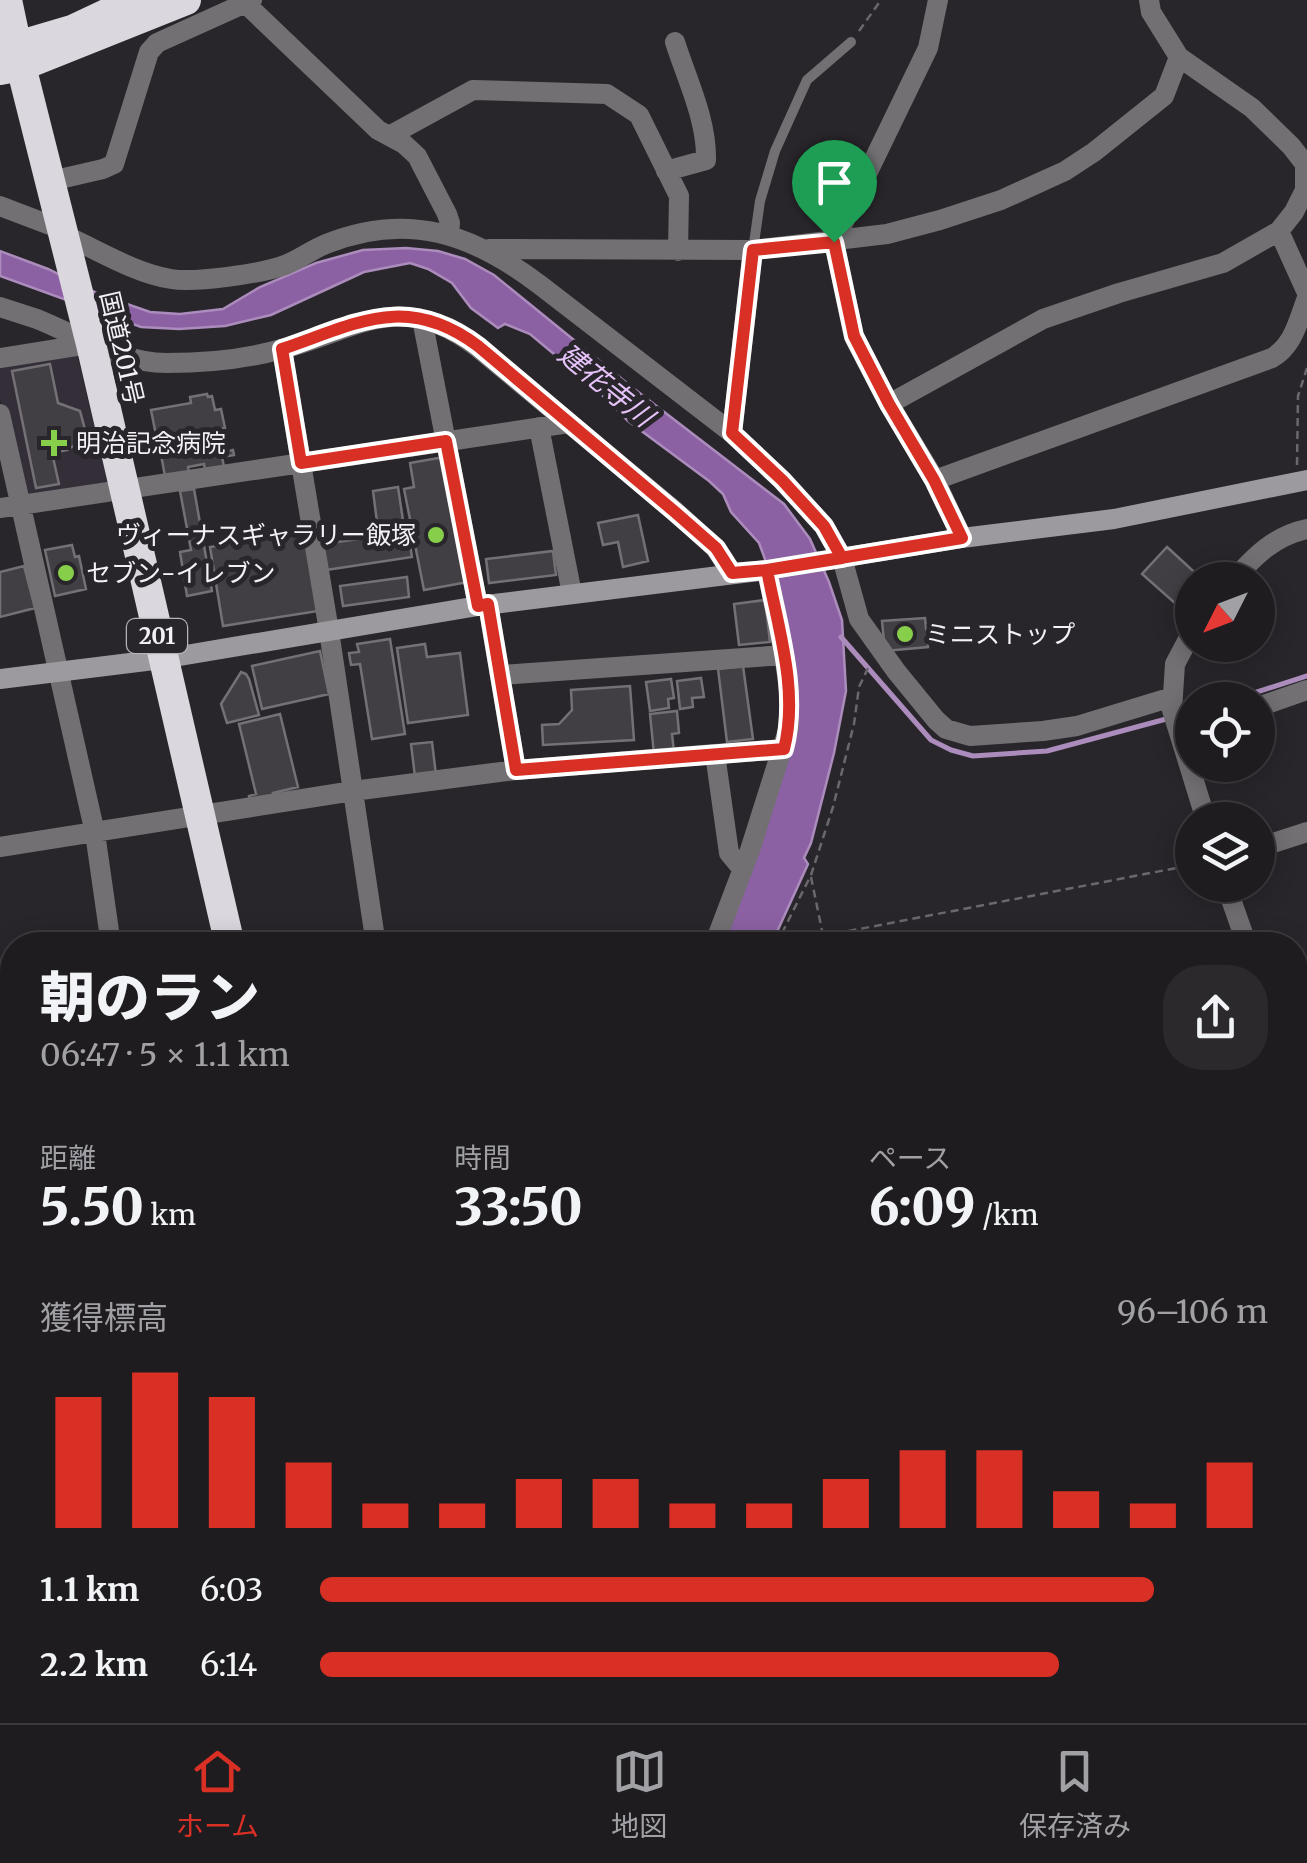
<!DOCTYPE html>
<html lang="ja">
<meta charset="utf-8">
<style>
body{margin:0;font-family:Merriweather,"Noto Sans JP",serif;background:#2c292d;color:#f1f3f6;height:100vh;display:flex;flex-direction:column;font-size:38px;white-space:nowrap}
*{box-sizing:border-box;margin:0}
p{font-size:32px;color:#a1a1a5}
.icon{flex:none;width:55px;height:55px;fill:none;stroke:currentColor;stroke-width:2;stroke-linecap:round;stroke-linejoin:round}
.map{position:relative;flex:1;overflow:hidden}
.details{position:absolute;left:0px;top:932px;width:1308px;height:792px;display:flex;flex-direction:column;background:#1f1c20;border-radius:40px 40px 0 0;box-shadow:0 5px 25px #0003,0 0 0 2px #3c3a3e}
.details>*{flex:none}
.needle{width:65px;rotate:228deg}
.fabs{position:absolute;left:1175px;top:562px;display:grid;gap:20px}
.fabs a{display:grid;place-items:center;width:100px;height:100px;border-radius:50%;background:#1f1c20;box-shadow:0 5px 25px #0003,0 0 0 2px #3c3a3e;font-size:50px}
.pin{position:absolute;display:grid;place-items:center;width:85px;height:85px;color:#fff;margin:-102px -42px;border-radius:50% 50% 50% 0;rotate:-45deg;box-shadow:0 0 10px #0007}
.pin .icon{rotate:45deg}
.round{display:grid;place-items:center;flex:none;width:105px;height:105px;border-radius:40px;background:#2c292d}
.overview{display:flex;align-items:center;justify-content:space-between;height:170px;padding:0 40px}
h1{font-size:55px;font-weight:800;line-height:75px}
.stats{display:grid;grid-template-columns:repeat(3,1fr);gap:15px;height:170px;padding:10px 40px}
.stats div{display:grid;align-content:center}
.stats b{font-size:50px;font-weight:800}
.stats small{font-size:28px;font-weight:400}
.stats p{font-size:28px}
.chart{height:280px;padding:20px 40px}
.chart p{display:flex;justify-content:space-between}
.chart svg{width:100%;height:180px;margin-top:10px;stroke:#d93025;stroke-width:6}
ul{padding:0 40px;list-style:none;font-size:32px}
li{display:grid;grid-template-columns:160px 120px 1fr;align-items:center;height:75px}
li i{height:25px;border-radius:12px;background:#d93025}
.tab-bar{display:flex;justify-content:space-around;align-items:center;height:140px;border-top:2px solid #3c3a3e;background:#1f1c20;font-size:28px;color:#a1a1a5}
.tab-bar a{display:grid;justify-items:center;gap:5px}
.tab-bar .on{color:#d93025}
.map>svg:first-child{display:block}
.built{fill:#342e38}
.green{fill:#5b3b6c}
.water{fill:#8c61a3;stroke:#ab8cbc;stroke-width:2.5}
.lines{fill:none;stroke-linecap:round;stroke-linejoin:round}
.stream{stroke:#ab8cbc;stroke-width:5}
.building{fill:#423f44;stroke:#747076;stroke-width:2.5}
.path{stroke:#6b686d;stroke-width:2.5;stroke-dasharray:8 5;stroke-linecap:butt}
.lane{stroke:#727073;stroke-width:10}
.street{stroke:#727073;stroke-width:20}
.secondary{stroke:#9c9a9e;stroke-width:20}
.highway{stroke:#dbd7de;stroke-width:30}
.highway-bridge{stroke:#dbd7de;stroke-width:30}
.route-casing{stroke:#fff;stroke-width:20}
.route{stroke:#d93025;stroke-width:12}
.poi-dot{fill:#87cf4a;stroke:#29262b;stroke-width:4}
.labels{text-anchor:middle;stroke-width:10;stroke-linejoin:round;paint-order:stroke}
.shield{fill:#29262b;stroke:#b6b4b8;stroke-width:2.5}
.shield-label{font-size:22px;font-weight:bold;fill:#f3f1f5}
.street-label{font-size:25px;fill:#f3f1f5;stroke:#29262b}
.poi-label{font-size:25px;fill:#f3f1f5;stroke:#29262b;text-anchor:start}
.water-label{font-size:28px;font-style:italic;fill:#e6c3fa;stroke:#29262b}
</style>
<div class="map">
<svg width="1307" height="1723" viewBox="0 0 1307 1723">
<rect width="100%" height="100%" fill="#29262b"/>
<path class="built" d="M76,350L109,488L24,501L0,398V362Z"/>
<path class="green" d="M1307,1260V1712L1295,1711V1267Z
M12,1387V1581L0,1574V1390Z"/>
<path class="water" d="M406,248L438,251L465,259L494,275L633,388L784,504L810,539L829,582L842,620L846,691L834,753L811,843L804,858L808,864L771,945H720L788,750L775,586L759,543L731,512L723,494L709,481L628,421L597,390L530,334L505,324L498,328L471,308L452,283L428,269L410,263L364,272L271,315L225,326L179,329L141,327L0,276V251L48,269L101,295L150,312L180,314L223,309L260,287L316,263L363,250Z"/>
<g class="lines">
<path class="stream" d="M841,637L931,740L951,750L973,756L1047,751L1170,718
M1232,700L1307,676"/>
</g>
<path class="building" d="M50,364L58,403L80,411L87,437L67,450L52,453L59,484L36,488L12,371Z
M207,394L208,397L212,396L215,410L221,409L225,428L220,429L225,452L233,450L234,455L222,457L224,467L205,470L204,464L188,467L189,472L165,476L161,455L156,452L152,443L156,435L151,410L191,403L190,397Z
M444,457L468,582L424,590L404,489L414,487L410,463Z
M398,487L404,527L378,530L373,491Z
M194,489L212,591L187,596L180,552L191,550L180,491Z
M638,515L648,561L623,567L618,542L603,545L598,523Z
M304,532L318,611L223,626L210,547Z
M408,532L412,557L326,570L323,544Z
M72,545L75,557L79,556L86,589L55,596L45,550Z
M1167,547L1203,580H1192V604L1185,612L1142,574Z
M553,551L556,575L489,583L486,559Z
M24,566L35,608L0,617V572Z
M407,577L409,597L343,606L340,586Z
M765,600L770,642L739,645L734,604Z
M925,618L928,647L885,651L882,621Z
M390,639L405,734L372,739L360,664L351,665L349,653L359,652L357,644Z
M425,644L427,657L460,653L468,715L408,723L397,648Z
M320,651L329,694L262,709L252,666Z
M743,666L753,739L727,742L718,669Z
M241,672L246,674L249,679L259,715L227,723L221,704Z
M701,678L704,697L692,698L693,707L680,709L677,681Z
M671,679L674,698L668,699L669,708L650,711L646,682Z
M630,686L634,740L543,745L542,725L559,724L572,710L571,690Z
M677,711L679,733L672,734L674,752L654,754L650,714Z
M280,714L298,787L273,793L274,799L251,804L249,796L256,794L239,724Z
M432,742L436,775L415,777L411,744Z"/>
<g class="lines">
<path class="path" d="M859,31L881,0
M1297,465L1298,396L1307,368
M811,877L825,945
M823,936L1192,865
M776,945L811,875L833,807L854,724L859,687L868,668
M0,1523L12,1528
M960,1712L963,1723
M1175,1712V1723"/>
<path class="lane" d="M753,250L760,201L775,151L807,80L851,42
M0,1243L12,1241"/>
<path class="street" d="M938,0L928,48L834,242L854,337L889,404L935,480L962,538
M245,3L378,130L404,144L417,156L447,214L450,223L449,234
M389,136L473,90L607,94L639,115L679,196L678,251
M666,171L706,160C707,120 687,80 675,42
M51,181L103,169L114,164L149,52L157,43L252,0
M0,206L63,230
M1279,231L1307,293
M64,235C98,250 134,273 171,279C195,283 260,274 285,265C299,260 311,250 326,244C408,211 473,234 540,285L732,433L782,480L824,526L842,558L859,619L896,671L936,720L946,729L970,736L1043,731L1077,726L1172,697
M489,249L753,250L887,234L940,220L1001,200L1065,171L1094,152L1164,96L1179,57
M0,307C12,311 25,315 37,319C79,336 120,363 167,363C205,363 246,359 282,349C360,329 400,288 477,347L675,511L715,548L732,573
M422,319L478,606
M282,349L329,631L376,945
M0,358L89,344
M889,404L1043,319L1119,293L1223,263L1279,231L1294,212L1305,190V164L1291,146L1252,108L1179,57L1151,12L1149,0
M0,414L95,833L111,945
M539,427L572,594
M732,433L753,250
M935,480L1272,358C1294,345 1298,321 1307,298
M0,508L569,423
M1233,580C1255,556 1274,536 1307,529
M488,605L516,770
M1192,632L1175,664L1172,710L1206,820
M500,675L784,655
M1258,707L1307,690
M715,754L784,749
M0,847L353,791L516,770L715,754L729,853L743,870
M1258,848L1307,832
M1226,885L1247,945
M714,945L750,850L789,727V689L784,655L767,570
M1295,1100L1307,1094
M1295,1118L1307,1148
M0,1145L12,1148
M1295,1204L1307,1191
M0,1680L12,1697
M23,1712L31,1723
M624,1712V1723
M678,1712V1723
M1260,1712L1274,1723
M55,1723L68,1712"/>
<path class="secondary" d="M0,679L162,659L478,606L767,570L962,538L1114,519L1307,480
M0,1086L12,1099
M322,1712L323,1723"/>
<path class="highway" d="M7,0L21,66L91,344L230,945
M0,70L21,66L186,0
M382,1712L384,1723"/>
<path class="highway-bridge" d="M0,51L72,30L136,0"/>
</g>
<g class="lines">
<g class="route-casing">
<path id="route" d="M834,242L753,250L732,433L782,480L824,526L842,558L767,570L732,573L716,548L675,512L478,346C406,292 356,324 282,349L301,463L446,441L478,606L488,604L516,770L784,749C799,691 778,628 767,570L962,538L934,480L889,404L854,336L834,242"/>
</g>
<use href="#route" class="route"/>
</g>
<g class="poi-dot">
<path d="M49 428h10v10h10v10h-10v10h-10v-10h-10v-10h10z"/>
<circle cx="436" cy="535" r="10"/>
<circle cx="66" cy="573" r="10"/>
<circle cx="905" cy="634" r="10"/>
</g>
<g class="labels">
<rect class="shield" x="127" y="619" width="60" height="34" rx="8"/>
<g class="shield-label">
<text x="157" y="644">201</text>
</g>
<g class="street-label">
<text transform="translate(122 348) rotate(77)" y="9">国道201号</text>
</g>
<g class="poi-label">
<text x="76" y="452">明治記念病院</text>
<text x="416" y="544" text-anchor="end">ヴィーナスギャラリー飯塚</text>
<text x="86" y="582">セブン-イレブン</text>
<text x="925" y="643">ミニストップ</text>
</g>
<g class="water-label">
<text transform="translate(606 385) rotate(39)" y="10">建花寺川</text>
</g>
</g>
</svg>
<div class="fabs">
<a><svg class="needle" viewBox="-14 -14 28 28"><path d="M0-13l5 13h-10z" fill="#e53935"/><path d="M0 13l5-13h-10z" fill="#a1a1a5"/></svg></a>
<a><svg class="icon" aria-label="locate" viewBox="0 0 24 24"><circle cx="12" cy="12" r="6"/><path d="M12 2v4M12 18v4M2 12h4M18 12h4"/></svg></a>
<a><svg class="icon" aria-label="layers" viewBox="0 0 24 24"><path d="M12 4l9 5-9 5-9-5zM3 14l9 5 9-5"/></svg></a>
</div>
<div class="pin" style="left:834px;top:242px;background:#1e9e55"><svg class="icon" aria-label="arrive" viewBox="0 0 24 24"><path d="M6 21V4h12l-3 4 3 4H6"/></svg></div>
<section class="details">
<div class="overview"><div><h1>朝のラン</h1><p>06:47 · 5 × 1.1 km</p></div><a class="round"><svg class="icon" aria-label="share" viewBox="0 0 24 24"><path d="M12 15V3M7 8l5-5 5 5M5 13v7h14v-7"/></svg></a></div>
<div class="stats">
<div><p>距離</p><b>5.50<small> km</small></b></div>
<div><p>時間</p><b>33:50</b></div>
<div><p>ペース</p><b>6:09<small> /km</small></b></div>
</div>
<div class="chart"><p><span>獲得標高</span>96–106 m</p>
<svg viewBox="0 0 160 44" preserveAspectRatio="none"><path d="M5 44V12M15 44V6M25 44V12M35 44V28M45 44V38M55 44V38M65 44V32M75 44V32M85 44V38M95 44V38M105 44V32M115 44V25M125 44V25M135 44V35M145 44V38M155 44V28"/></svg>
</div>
<ul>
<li><b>1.1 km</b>6:03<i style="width:88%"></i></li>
<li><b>2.2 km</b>6:14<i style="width:78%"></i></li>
</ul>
</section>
</div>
<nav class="tab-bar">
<a class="on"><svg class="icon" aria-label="home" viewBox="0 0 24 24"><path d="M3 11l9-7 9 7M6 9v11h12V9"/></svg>ホーム</a>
<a><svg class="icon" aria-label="map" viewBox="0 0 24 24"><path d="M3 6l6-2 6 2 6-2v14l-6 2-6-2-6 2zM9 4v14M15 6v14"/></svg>地図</a>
<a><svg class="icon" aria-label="saved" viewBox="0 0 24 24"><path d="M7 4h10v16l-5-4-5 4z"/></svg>保存済み</a>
</nav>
